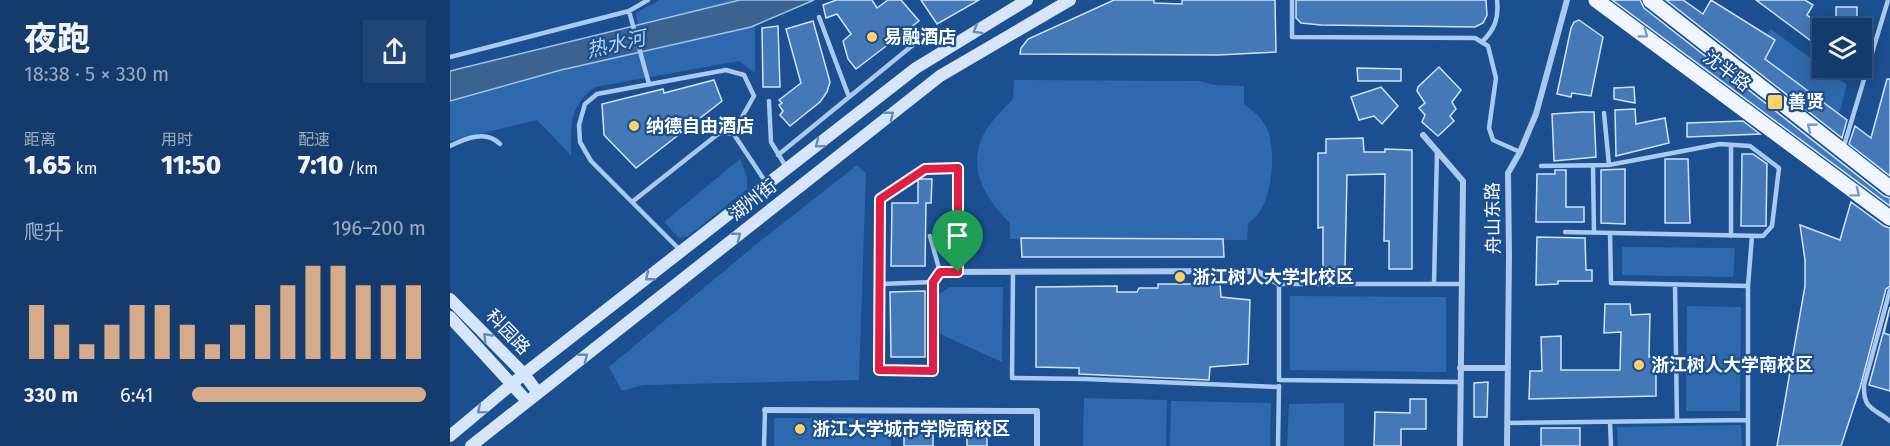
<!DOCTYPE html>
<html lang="zh">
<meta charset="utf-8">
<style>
body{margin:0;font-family:"Fira Sans","Noto Sans SC",sans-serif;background:#214673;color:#f1f3f6;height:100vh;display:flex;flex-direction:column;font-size:22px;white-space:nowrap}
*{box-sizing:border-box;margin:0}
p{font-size:20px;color:#9dadc1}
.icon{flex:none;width:33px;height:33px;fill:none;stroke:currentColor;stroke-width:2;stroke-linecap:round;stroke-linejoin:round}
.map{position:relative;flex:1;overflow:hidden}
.details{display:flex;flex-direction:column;background:#143b6b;width:450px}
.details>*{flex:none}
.controls{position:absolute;left:1362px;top:18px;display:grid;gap:12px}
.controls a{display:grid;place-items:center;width:60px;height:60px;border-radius:0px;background:#143b6b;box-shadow:0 3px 15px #0003,0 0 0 2px #33557e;font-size:30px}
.pin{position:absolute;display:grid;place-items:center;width:51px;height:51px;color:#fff;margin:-62px -26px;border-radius:50% 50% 50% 0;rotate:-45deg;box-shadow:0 0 6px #0007}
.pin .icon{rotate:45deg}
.round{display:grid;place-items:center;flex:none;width:63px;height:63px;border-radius:0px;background:#214673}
.head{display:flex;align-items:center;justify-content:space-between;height:102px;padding:0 24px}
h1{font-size:33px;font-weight:800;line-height:45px}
.metrics{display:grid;grid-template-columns:repeat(3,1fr);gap:9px;height:102px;padding:6px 24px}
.metrics div{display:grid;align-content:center}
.metrics b{font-size:26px;font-weight:800}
.metrics small{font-size:16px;font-weight:400}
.metrics p{font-size:16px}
.chart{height:168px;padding:12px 24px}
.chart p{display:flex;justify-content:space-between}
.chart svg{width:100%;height:108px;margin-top:6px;stroke:#d6ab8b;stroke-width:6}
ul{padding:0 24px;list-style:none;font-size:20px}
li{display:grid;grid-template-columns:96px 72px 1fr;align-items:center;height:45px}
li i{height:15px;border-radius:8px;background:#d6ab8b}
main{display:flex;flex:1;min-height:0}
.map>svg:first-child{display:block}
.green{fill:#2e69ad}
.water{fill:#3c6290;stroke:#9cc4f0;stroke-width:1.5}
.building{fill:#4478b7;stroke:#cfe3fa;stroke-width:1.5}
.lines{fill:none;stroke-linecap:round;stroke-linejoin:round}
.lane{stroke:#a9c9ee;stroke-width:4.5}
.street{stroke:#a9c9ee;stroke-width:6}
.secondary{stroke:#d6e6fa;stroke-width:12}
.primary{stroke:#f0f6ff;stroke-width:15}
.oneway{stroke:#668bba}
.oneway2{stroke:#7b9ac1}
.route-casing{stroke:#fff;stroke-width:12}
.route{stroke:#e11d48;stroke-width:8}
.poi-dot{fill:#ffd166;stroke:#1b4f8f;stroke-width:2}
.labels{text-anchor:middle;stroke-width:4.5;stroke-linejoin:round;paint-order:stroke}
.poi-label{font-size:18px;font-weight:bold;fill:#fff;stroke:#1b4f8f;text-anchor:start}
.street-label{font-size:18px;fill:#fff;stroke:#1b4f8f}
.water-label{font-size:20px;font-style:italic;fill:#b5d3f5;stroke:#1b4f8f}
</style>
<main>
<section class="details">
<div class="head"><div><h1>夜跑</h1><p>18:38 · 5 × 330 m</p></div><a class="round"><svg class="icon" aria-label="share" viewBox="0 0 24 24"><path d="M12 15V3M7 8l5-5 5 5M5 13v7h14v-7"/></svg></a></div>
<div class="metrics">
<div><p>距离</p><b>1.65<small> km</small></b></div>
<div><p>用时</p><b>11:50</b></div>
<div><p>配速</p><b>7:10<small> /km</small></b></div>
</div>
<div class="chart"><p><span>爬升</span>196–200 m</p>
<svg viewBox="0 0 160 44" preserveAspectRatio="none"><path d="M5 44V22M15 44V30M25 44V38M35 44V30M45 44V22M55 44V22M65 44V30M75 44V38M85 44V30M95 44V22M105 44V14M115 44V6M125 44V6M135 44V14M145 44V14M155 44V14"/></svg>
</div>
<ul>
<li><b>330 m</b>6:41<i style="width:100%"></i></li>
</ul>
</section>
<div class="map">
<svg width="1440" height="446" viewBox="0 0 1440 446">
<rect width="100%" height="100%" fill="#1b4f8f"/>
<path class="green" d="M209,0H290L188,26L186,13Z
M305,25V73L289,61L145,87C119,106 121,125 121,155L87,120L0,141V101L111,70Z
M1321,29L1397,85L1388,116L1344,85L1325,66L1305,50Z
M564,80L749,81L764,85L794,86V104C804,111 813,119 818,131C826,151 822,196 809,213C806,217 802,220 798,223L797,240L560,239V223C537,200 519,173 531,140C537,124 552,111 563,99Z
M290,159L297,177V189L238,236L229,238L214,222Z
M407,165L416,173L409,380L193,385L172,391L159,367L309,242Z
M1172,247L1285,248L1283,277L1172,275Z
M500,287H553L552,362L490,334L489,294Z
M840,296L996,297V372L840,370Z
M1237,306L1291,307L1290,411H1236Z
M634,398L717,400L716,446H633Z
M721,401L821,403L820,446H720Z
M894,403V446H837L839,404Z
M324,418H440L441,446H324Z
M1291,425L1292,446H1168L1167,427Z"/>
<path class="water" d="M290,0H364L301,27L111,70L0,101V71Z"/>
<path class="building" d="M386,0H422L427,8L438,0H451L469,21L406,69L398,59L393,41L401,34L387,14L376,18L373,5Z
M471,0H529L487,24Z
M664,0H704V3L732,4V0H825L826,52L768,55L570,54L571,48L578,39Z
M846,0H1036L1037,15L1033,23L1025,27L871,25L851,23L846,18Z
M1162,0H1190L1194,8L1434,196L1440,198V206Z
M1216,0H1233L1253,14L1261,0L1325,40L1315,59L1397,120L1392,138Z
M1306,0H1355L1363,5L1357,15L1372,26V49Z
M1386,7H1407V28H1386Z
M1129,20L1153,37L1141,96L1122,93L1121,97L1107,94L1121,28L1124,22Z
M363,21L380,82L377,92L370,102L340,126L330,115L333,111L329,105L332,103L329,100L351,83L336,29Z
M328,26L330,87H313L312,28Z
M989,67L1011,90L1002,102L1006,109L1000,116L1004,121L988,136L972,122L975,115L969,108L975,103L967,91L968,87Z
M907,68L951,69V81H908Z
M1437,79H1440V176L1399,144L1405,126L1421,138Z
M264,80L272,101L186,168L154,135L152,104L213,89L214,93Z
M931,87L948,106L932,124L924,116L909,120L901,97Z
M1184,87L1185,103L1164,99V88Z
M1185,109L1186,124L1215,118L1219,143L1166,156L1165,110Z
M1132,112H1144L1146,157L1104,161L1102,114Z
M1293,121L1310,134L1237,137V123Z
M913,138L914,152H935V149L962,150V269H939V241H934L935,174L897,175L895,268L873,269V227L868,228V153H876V139Z
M1292,154H1303L1317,164L1316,226H1291Z
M1215,159H1238L1240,223H1215Z
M1175,169V224L1151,223V170Z
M1105,170H1116V207H1134V222H1086L1087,174H1105Z
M468,179H482L481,203H476L475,266H441L442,203H468Z
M1401,202L1434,226L1440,228V286L1436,289L1410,388L1391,446H1327L1355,286V260L1350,225L1390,240Z
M1087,237L1135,238L1136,270H1142V281H1108V284L1086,285Z
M571,238L773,239L774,257H572Z
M708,284H770L771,297L800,300L798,364L760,367L759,380L629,374V368L586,367V287L667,286V292H687L689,288H708Z
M475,291V357H441L440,292Z
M1155,304H1180L1181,315L1200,314L1199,357L1206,356V396L1079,399L1080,371H1092L1091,337L1111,336V370H1170L1171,332L1154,333Z
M1440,307L1434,333L1440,335V391L1419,385Z
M1038,382L1037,417H1024V383Z
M960,399H976V429H951V446H924L925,412L960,413Z
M1091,428H1130V446H1091Z
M517,429H537V446H517Z
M454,431H483V446H454Z"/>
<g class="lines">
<path class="lane" d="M842,0V37L1025,38L1038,46L1046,78L1039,128L1043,140L1070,152
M179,11L199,84
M369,17L399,97
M1032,42C1045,29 1049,18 1047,0
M0,57L179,11L198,0
M319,101L321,142L336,167
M1154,113L1159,165
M0,146C16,138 36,130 50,144
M1393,149L1438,0
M328,155L474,36
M1091,166L1159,165L1270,144L1300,146L1329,168L1322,226L1313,236L1115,232
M1143,167L1144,233
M182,202L268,134L283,133
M1160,233L1161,283L1298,286
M480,236L490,272L483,282V371L429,370L430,199L475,169L508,168V272
M1281,236V145
M230,250L141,161L130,142L129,125L135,104L147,94L276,70L294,75L304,96L283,133L317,184
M563,272L562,378L635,379L829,387
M430,284L483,282
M984,284L987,151
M1225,285L1227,421
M1440,290L1414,385C1413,410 1424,408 1440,421
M1010,382L829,380V284H1011
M1160,422L1161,446
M1057,423L1297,420
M314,446L315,410
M828,446L829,386
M1298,446V286L1302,236"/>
<path class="street" d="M973,135L1013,181L1010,446
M490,272L807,271L829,284
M1010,368H1058
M315,410L587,411V446
M1057,446L1059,255L1058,173L1070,152L1086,114L1117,0"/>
<path class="secondary" d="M0,299L74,374L88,393
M0,317L77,401
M0,436L74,374L466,68L577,0
M21,446L490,76L620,0"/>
<path class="primary" d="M1146,0L1440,218
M1200,0L1440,188"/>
</g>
<defs><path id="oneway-chevron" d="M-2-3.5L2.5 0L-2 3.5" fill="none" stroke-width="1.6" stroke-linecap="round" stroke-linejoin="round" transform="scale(1.5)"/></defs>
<g class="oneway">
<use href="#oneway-chevron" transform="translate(527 30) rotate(149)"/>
<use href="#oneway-chevron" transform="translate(440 115) rotate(-38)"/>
<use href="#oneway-chevron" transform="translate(369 144) rotate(142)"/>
<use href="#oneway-chevron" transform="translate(287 236) rotate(-38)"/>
<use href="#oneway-chevron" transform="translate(199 277) rotate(142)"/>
<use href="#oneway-chevron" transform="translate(37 337) rotate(-134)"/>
<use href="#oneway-chevron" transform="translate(134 357) rotate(-38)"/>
<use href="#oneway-chevron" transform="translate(31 410) rotate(140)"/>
</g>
<g class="oneway2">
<use href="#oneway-chevron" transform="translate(1194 34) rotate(36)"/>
<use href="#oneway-chevron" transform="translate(1361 127) rotate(-142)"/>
<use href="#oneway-chevron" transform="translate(1406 193) rotate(37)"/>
</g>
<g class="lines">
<g class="route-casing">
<path id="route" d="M508,168V272H490L483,282V371L429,370L430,199L475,169Z"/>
</g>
<use href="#route" class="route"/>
</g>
<g class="poi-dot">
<circle cx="422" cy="37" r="6"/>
<rect x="1317" y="94" width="16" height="16" rx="3"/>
<circle cx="184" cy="126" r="6"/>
<circle cx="730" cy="277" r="6"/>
<circle cx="1189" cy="365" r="6"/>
<circle cx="350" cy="429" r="6"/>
</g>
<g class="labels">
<g class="poi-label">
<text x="434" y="43">易融酒店</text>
<text x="1338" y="108">善贤</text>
<text x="196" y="132">纳德自由酒店</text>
<text x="742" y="283">浙江树人大学北校区</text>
<text x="1201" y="371">浙江树人大学南校区</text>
<text x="362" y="435">浙江大学城市学院南校区</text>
</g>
<g class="street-label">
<text transform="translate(1277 71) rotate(37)" y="6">沈半路</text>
<text transform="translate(303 200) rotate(-38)" y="6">湖州街</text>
<text transform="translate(1043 218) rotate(-91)" y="6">舟山东路</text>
<text transform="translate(58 332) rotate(46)" y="6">科园路</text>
</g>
<g class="water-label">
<text transform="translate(166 44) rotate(-13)" y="7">热水河</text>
</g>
</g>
</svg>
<div class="controls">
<a><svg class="icon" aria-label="layers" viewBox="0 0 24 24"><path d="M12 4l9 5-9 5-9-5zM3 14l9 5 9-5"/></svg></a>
</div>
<div class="pin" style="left:508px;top:272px;background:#1e9e55"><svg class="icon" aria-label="arrive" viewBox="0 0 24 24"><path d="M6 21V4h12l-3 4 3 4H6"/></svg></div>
</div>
</main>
